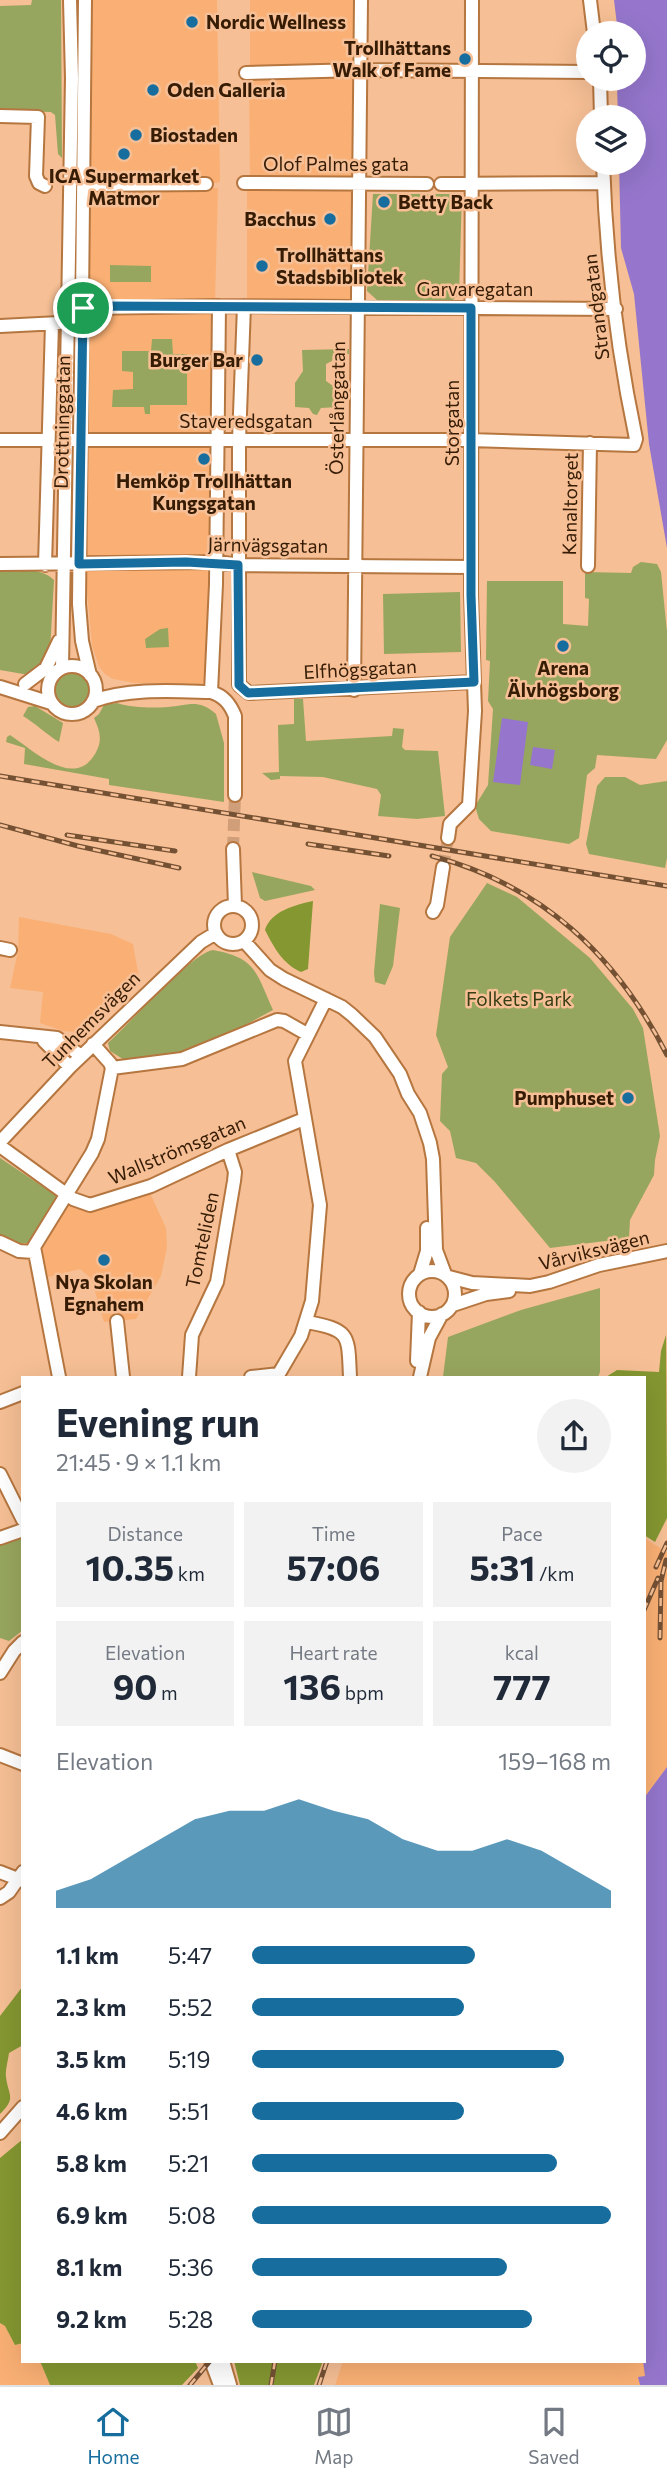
<!DOCTYPE html>
<meta charset="utf-8">
<style>
body{margin:0;font-family:Commissioner,sans-serif;background:#f2f2f3;color:#1f2937;height:100vh;display:flex;flex-direction:column;font-size:26px;white-space:nowrap}
*{box-sizing:border-box;margin:0}
p{font-size:23px;color:#747a83}
.icon{flex:none;width:38px;height:38px;fill:none;stroke:currentColor;stroke-width:2;stroke-linecap:round;stroke-linejoin:round}
.map{position:relative;flex:1;overflow:hidden}
.side{position:absolute;left:21px;top:1376px;width:625px;height:987px;display:flex;flex-direction:column;background:#fff;border-radius:0px;box-shadow:0 7px 28px #0002}
.side>*{flex:none}
.buttons{position:absolute;left:576px;top:21px;display:grid;gap:14px}
.buttons a{display:grid;place-items:center;width:70px;height:70px;border-radius:50%;background:#fff;box-shadow:0 7px 28px #0002;font-size:35px}
.pin{position:absolute;display:grid;place-items:center;width:60px;height:60px;color:#fff;margin:-30px;border:4px solid #fff;border-radius:50%;box-shadow:0 2px 7px #0007}
.round{display:grid;place-items:center;flex:none;width:74px;height:74px;border-radius:37px;background:#f2f2f3}
.head{display:flex;align-items:center;justify-content:space-between;height:119px;padding:0 35px}
h1{font-size:38px;font-weight:700;line-height:52px}
.metrics{display:grid;grid-template-columns:repeat(3,1fr);gap:10px;height:119px;padding:7px 35px}
.metrics div{display:grid;align-content:center;border-radius:0px;background:#f2f2f3;text-align:center}
.metrics b{font-size:35px;font-weight:700}
.metrics small{font-size:19px;font-weight:400}
.metrics p{font-size:19px}
.chart{height:196px;padding:14px 35px}
.chart p{display:flex;justify-content:space-between}
.chart svg{width:100%;height:126px;margin-top:7px;fill:#176e9e;opacity:.7}
ul{padding:0 35px;list-style:none;font-size:23px}
li{display:grid;grid-template-columns:112px 84px 1fr;align-items:center;height:52px}
li i{height:18px;border-radius:9px;background:#176e9e}
.dock{display:flex;justify-content:space-around;align-items:center;height:98px;border-top:2px solid #e0e1e3;background:#fff;font-size:19px;color:#747a83}
.dock a{display:grid;justify-items:center;gap:4px}
.dock .on{color:#176e9e}
.map>svg:first-child{display:block}
.built{fill:#fab074}
.green{fill:#97a65e}
.forest{fill:#849731}
.water{fill:#9576cc}
.lines{fill:none;stroke-linecap:round;stroke-linejoin:round}
.minor-tunnel{stroke:#d09e78;stroke-width:12;stroke-dasharray:12 6;stroke-linecap:butt}
.minor-casing{stroke:#b57640;stroke-width:16}
.minor{stroke:#fff;stroke-width:12}
.rail-casing{stroke:#755134;stroke-width:5}
.rail{stroke:#f6bf95;stroke-width:2.5;stroke-dasharray:8;stroke-linecap:butt}
.route-casing{stroke:#fff;stroke-width:14}
.route{stroke:#176e9e;stroke-width:9}
.poi-dot{fill:#176e9e;stroke:#f6bf95;stroke-width:2.5}
.labels{text-anchor:middle;stroke-width:5;stroke-linejoin:round;paint-order:stroke}
.poi-label{font-size:19px;font-weight:bold;fill:#361c05;stroke:#f6bf95;text-anchor:start}
.street-label{font-size:19px;fill:#361c05;stroke:#f6bf95}
.park-label{font-size:19px;fill:#353d14;stroke:#f6bf95}
</style>
<div class="map">
<svg width="667" height="2385" viewBox="0 0 667 2385">
<rect width="100%" height="100%" fill="#f6bf95"/>
<path class="built" d="M89,0H217L220,181L217,183L91,182L88,180Z
M250,0H358L357,66L250,69Z
M249,78H357L354,179L250,180Z
M218,188L215,303L88,304L90,189Z
M247,190H354L353,303L247,304Z
M86,310L216,311V412L211,438L89,433L86,430Z
M212,441L214,559L92,560L87,556V447L91,444Z
M93,566H209L213,570L207,681L200,684L135,683L113,679L105,674L99,667L92,645L85,570Z
M19,917L111,934L133,944L140,983L90,1030L76,1032L63,1031L40,1023L43,992L10,988L18,951Z
M150,1193L166,1228L167,1247L161,1276L136,1319L104,1322L91,1278L80,1269L48,1277L41,1251L68,1203L77,1209L94,1211Z
M644,1538L667,1552V1767L644,1798Z
M0,2323L5,2326L15,2345L23,2343V2361H40L50,2385H0Z
M343,2361H643L646,2376L638,2377L640,2385H335Z"/>
<path class="green" d="M32,0H61L62,158L58,154L55,115L51,112L0,111V6L31,5Z
M373,194H462L459,294L450,303L377,300L367,291Z
M110,265L151,266V282H110Z
M152,339H172L173,354H187V405H150V414H145L144,407H112L113,390L133,389V372L122,371V351H151Z
M349,349V354L333,353L332,361L326,364V381L336,388V392H345V414H342L338,407L321,408L317,415L313,414L309,408L295,407V383L303,371L302,350Z
M641,562L657,564L661,572L667,632V740L656,759L597,755L595,768L587,775L579,838L569,844L491,831L479,819L475,806L488,785L493,709L488,701L490,661L486,660L487,581H563V624L588,626L589,599L585,598V572L631,573L633,567Z
M0,569C18,570 41,567 54,580L50,651L44,665L29,675L0,670Z
M460,592L461,652L384,654L383,594Z
M168,628L169,647L146,648L145,639L160,629Z
M53 690a18 18 0 1 1 36 0a18 18 0 1 1-36 0Z
M294,699H303L306,741L392,736L393,728L404,729L402,747L405,750L438,751L445,816L417,819L378,816L381,795L377,789L323,777L280,776V779L271,780L262,773L279,772L278,725L294,724Z
M117,703C133,708 152,708 168,707C188,706 197,698 216,714L224,743V802L109,785V779L24,764L25,748L6,742L7,737L10,735C33,750 74,790 95,754C103,741 100,731 94,718L99,714L104,705Z
M35,706L63,723L59,742C45,733 36,724 23,716L28,707Z
M605,777H625L640,785L667,781V858L665,868L589,854L586,844L597,786Z
M252,872L311,886L315,890L265,901L260,898Z
M487,883L517,897L590,958L633,1009L643,1028L660,1136L655,1160L654,1175L630,1220L629,1238L550,1248L495,1182L476,1163L456,1158L450,1131L440,1121L442,1074L448,1067L436,1035L450,937Z
M380,904L400,908L393,966L385,985L375,982L374,973Z
M213,950C257,958 256,973 273,1010L234,1031L183,1055L126,1061L110,1051L108,1043C127,1026 193,952 213,950Z
M0,1158L57,1196L29,1243L10,1244L0,1238Z
M600,1288V1372L598,1377H443L448,1337L521,1310Z
M23,1535V1630L9,1641L0,1638V1543Z"/>
<path class="forest" d="M313,901L308,969L301,972C282,963 275,949 265,930C271,911 295,905 313,901Z
M666,1335L667,1518L655,1542L644,1535V1377H606L617,1370L659,1372L661,1351Z
M23,1986V2045L9,2053C8,2061 5,2070 6,2077C8,2095 17,2098 0,2114V2016Z
M23,2139V2343L15,2345L5,2326L0,2323V2158Z
M40,2361H195L198,2368L182,2385H50Z
M234,2361H323L314,2385H240Z"/>
<path class="water" d="M614,0H667V548L649,444L634,294L621,248L619,163H634V117H618L617,85H620V79H634V33H618Z
M502,718L528,722L520,785L493,782Z
M533,747L555,750L552,769L530,765Z
M667,1767V2385H640L638,2377L645,2376L643,2361L644,1798Z"/>
<g class="lines">
<path class="minor-tunnel" d="M233,849L235,795
M443,867L448,838"/>
<g class="minor-casing">
<path id="minor" d="M85,0L79,604L82,641L90,675
M590,0L594,33
M246,73L360,70L588,72
M600,79L601,117
M0,116L38,117L36,176L39,183L45,186
M244,183L427,184
M441,184L603,183
M83,185L206,184
M244,306L239,440V685L249,693L474,682
M83,308L219,306L616,309
M0,326L59,323
M0,440H47
M67,440H470L634,445L636,439C617,349 606,255 603,163
M0,564L217,562L238,565L471,567
M45,565L52,324
M588,566L590,443
M48 690a24 24 0 1 1 48 0a24 24 0 1 1-48 0Z
M62,668L72,78L70,0
M25,684L46,668L59,641
M0,687L51,703
M354,690L361,0
M211,692L216,584L219,306
M93,701C130,688 172,691 211,692C224,696 230,704 235,716V795
M448,838L450,824L469,805L475,711L471,595L472,0
M233,849L235,906
M214 925a19 19 0 1 1 38 0a19 19 0 1 1-38 0Z
M433,912L437,905L443,867
M244,941L270,970L284,979L342,1007L352,1015L375,1037L400,1074L408,1094L420,1113L430,1143L433,1159L436,1250L445,1274
M0,948L10,950
M0,1032L57,1038L81,1056
M42,1037L44,1041L70,1067
M112,1068L182,1059L277,1020L284,1021L307,1034
M0,1142L70,1067L201,942L216,933
M0,1146L73,1199L90,1205L151,1186L228,1150L304,1119
M0,1242L19,1251L34,1252
M409 1294a23 23 0 1 1 46 0a23 23 0 1 1-46 0Z
M420,1274L427,1251V1228
M449,1277L472,1283L530,1286L549,1282L599,1265L667,1251
M453,1305L486,1294L509,1291
M117,1321L123,1377
M307,1322C351,1330 348,1335 350,1377
M417,1361L419,1312
M59,1377L34,1247L92,1153L98,1139L112,1068L110,1063L93,1044
M189,1377L192,1335L217,1282L234,1181L235,1172L228,1150
M251,1377L279,1374
M277,1377L301,1336L312,1301L320,1205L295,1061L326,999
M420,1377L429,1338L442,1314
M0,1402L23,1393
M0,1474L23,1520
M0,1538L23,1530
M0,1673L14,1651L23,1642
M0,1755L23,1764
M0,1872L23,1881
M0,1898L9,1892L23,1872
M0,2133L23,2107
M211,2361L220,2385
M223,2361L230,2385"/>
</g>
<use href="#minor" class="minor"/>
<g class="rail-casing">
<path id="rail" d="M0,776L667,886
M0,825L78,846L179,868
M67,835L175,851
M308,844L389,856
M432,856C542,885 616,955 667,1055
M656,1567L667,1543
M644,1610L658,1578
M660,1638L661,1581L666,1560
M190,2385L210,2361
M271,2385L275,2361
M319,2385L327,2361"/>
</g>
<use href="#rail" class="rail"/>
</g>
<g class="lines">
<g class="route-casing">
<path id="route" d="M99,306L471,308V595L474,682L248,693L239,685V680L238,565L186,562L79,564L83,308Z"/>
</g>
<use href="#route" class="route"/>
</g>
<g class="poi-dot">
<circle cx="192" cy="22" r="7"/>
<circle cx="465" cy="59" r="7"/>
<circle cx="153" cy="90" r="7"/>
<circle cx="136" cy="135" r="7"/>
<circle cx="124" cy="154" r="7"/>
<circle cx="384" cy="202" r="7"/>
<circle cx="330" cy="219" r="7"/>
<circle cx="262" cy="266" r="7"/>
<circle cx="257" cy="360" r="7"/>
<circle cx="204" cy="459" r="7"/>
<circle cx="563" cy="646" r="7"/>
<circle cx="628" cy="1098" r="7"/>
<circle cx="104" cy="1260" r="7"/>
</g>
<g class="labels">
<g class="poi-label">
<text x="206" y="29">Nordic Wellness</text>
<text x="451" y="55" text-anchor="end">Trollhättans<tspan x="451" dy="22">Walk of Fame</tspan></text>
<text x="167" y="97">Oden Galleria</text>
<text x="150" y="142">Biostaden</text>
<text x="124" y="183" text-anchor="middle">ICA Supermarket<tspan x="124" dy="22">Matmor</tspan></text>
<text x="398" y="209">Betty Back</text>
<text x="316" y="226" text-anchor="end">Bacchus</text>
<text x="276" y="262">Trollhättans<tspan x="276" dy="22">Stadsbibliotek</tspan></text>
<text x="243" y="367" text-anchor="end">Burger Bar</text>
<text x="204" y="488" text-anchor="middle">Hemköp Trollhättan<tspan x="204" dy="22">Kungsgatan</tspan></text>
<text x="563" y="675" text-anchor="middle">Arena<tspan x="563" dy="22">Älvhögsborg</tspan></text>
<text x="614" y="1105" text-anchor="end">Pumphuset</text>
<text x="104" y="1289" text-anchor="middle">Nya Skolan<tspan x="104" dy="22">Egnahem</tspan></text>
</g>
<g class="street-label">
<text x="336" y="171">Olof Palmes gata</text>
<text x="475" y="296">Garvaregatan</text>
<text transform="translate(596 307) rotate(-97)" y="7">Strandgatan</text>
<text transform="translate(337 408) rotate(-89)" y="7">Österlånggatan</text>
<text x="246" y="428">Staveredsgatan</text>
<text transform="translate(62 422) rotate(-89)" y="7">Drottninggatan</text>
<text transform="translate(452 423) rotate(-90)" y="7">Storgatan</text>
<text transform="translate(570 504) rotate(-89)" y="7">Kanaltorget</text>
<text transform="translate(268 545) rotate(1)" y="7">Järnvägsgatan</text>
<text transform="translate(360 669) rotate(-3)" y="7">Elfhögsgatan</text>
<text transform="translate(91 1020) rotate(-45)" y="7">Tunhemsvägen</text>
<text transform="translate(177 1150) rotate(-23)" y="7">Wallströmsgatan</text>
<text transform="translate(202 1240) rotate(-78)" y="7">Tomteliden</text>
<text transform="translate(594 1250) rotate(-14)" y="7">Vårviksvägen</text>
</g>
<g class="park-label">
<text x="519" y="1006">Folkets Park</text>
</g>
</g>
</svg>
<div class="buttons">
<a><svg class="icon" aria-label="locate" viewBox="0 0 24 24"><circle cx="12" cy="12" r="6"/><path d="M12 2v4M12 18v4M2 12h4M18 12h4"/></svg></a>
<a><svg class="icon" aria-label="layers" viewBox="0 0 24 24"><path d="M12 4l9 5-9 5-9-5zM3 14l9 5 9-5"/></svg></a>
</div>
<div class="pin" style="left:83px;top:308px;background:#1e9e55"><svg class="icon" aria-label="arrive" viewBox="0 0 24 24"><path d="M6 21V4h12l-3 4 3 4H6"/></svg></div>
<section class="side">
<div class="head"><div><h1>Evening run</h1><p>21:45 · 9 × 1.1 km</p></div><a class="round"><svg class="icon" aria-label="share" viewBox="0 0 24 24"><path d="M12 15V3M7 8l5-5 5 5M5 13v7h14v-7"/></svg></a></div>
<div class="metrics">
<div><p>Distance</p><b>10.35<small> km</small></b></div>
<div><p>Time</p><b>57:06</b></div>
<div><p>Pace</p><b>5:31<small> /km</small></b></div>
</div>
<div class="metrics">
<div><p>Elevation</p><b>90<small> m</small></b></div>
<div><p>Heart rate</p><b>136<small> bpm</small></b></div>
<div><p>kcal</p><b>777</b></div>
</div>
<div class="chart"><p><span>Elevation</span>159–168 m</p>
<svg viewBox="0 0 160 44" preserveAspectRatio="none"><path d="M0 44V38L10 34L20 27L30 20L40 13L50 10L60 10L70 6L80 10L90 13L100 20L110 24L120 24L130 20L140 24L150 31L160 38V44z"/></svg>
</div>
<ul>
<li><b>1.1 km</b>5:47<i style="width:62%"></i></li>
<li><b>2.3 km</b>5:52<i style="width:59%"></i></li>
<li><b>3.5 km</b>5:19<i style="width:87%"></i></li>
<li><b>4.6 km</b>5:51<i style="width:59%"></i></li>
<li><b>5.8 km</b>5:21<i style="width:85%"></i></li>
<li><b>6.9 km</b>5:08<i style="width:100%"></i></li>
<li><b>8.1 km</b>5:36<i style="width:71%"></i></li>
<li><b>9.2 km</b>5:28<i style="width:78%"></i></li>
</ul>
</section>
</div>
<nav class="dock">
<a class="on"><svg class="icon" aria-label="home" viewBox="0 0 24 24"><path d="M3 11l9-7 9 7M6 9v11h12V9"/></svg>Home</a>
<a><svg class="icon" aria-label="map" viewBox="0 0 24 24"><path d="M3 6l6-2 6 2 6-2v14l-6 2-6-2-6 2zM9 4v14M15 6v14"/></svg>Map</a>
<a><svg class="icon" aria-label="saved" viewBox="0 0 24 24"><path d="M7 4h10v16l-5-4-5 4z"/></svg>Saved</a>
</nav>
